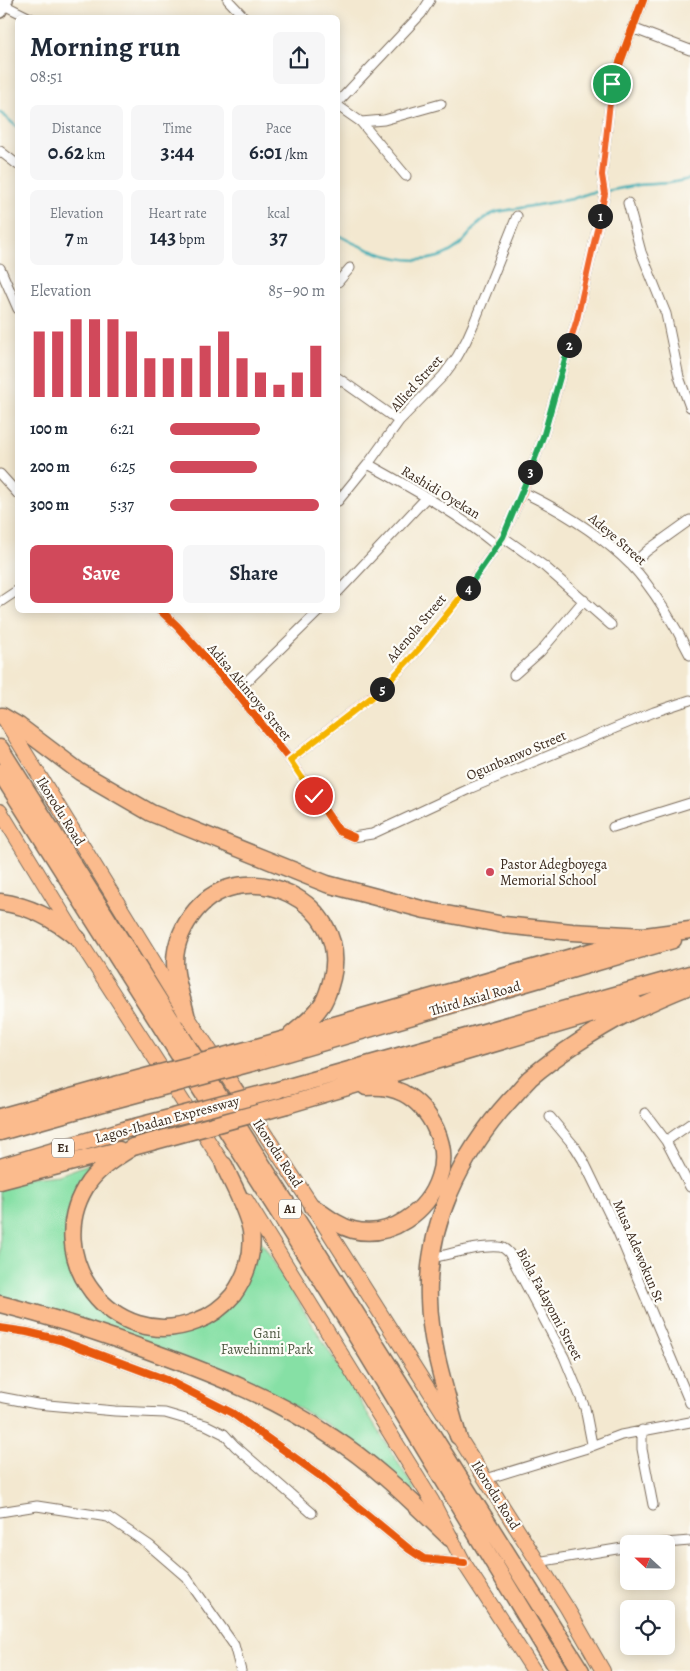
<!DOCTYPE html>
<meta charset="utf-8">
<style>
body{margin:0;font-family:Alegreya,serif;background:#f6f6f7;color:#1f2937;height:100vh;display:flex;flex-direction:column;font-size:19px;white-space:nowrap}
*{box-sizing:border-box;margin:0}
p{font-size:16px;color:#747a83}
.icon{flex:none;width:28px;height:28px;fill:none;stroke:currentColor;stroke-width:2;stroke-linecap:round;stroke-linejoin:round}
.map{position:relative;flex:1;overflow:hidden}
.side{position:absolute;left:15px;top:15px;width:325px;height:598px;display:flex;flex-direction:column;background:#fff;border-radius:8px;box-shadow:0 2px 12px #0003}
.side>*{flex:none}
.needle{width:32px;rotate:292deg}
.tools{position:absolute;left:620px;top:1535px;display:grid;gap:10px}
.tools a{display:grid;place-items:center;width:55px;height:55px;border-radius:8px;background:#fff;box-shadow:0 2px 12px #0003;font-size:25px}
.pin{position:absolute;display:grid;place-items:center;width:42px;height:42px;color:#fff;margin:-21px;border:2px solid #fff;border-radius:50%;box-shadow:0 1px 5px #0007}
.km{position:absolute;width:25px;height:25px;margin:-12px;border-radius:50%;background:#222;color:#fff;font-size:14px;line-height:25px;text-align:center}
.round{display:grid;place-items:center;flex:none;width:52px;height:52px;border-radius:8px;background:#f6f6f7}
.summary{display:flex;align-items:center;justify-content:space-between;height:85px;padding:0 15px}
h1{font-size:28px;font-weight:700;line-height:38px}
.stats{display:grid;grid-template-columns:repeat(3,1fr);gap:8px;height:85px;padding:5px 15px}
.stats div{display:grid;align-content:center;border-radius:8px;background:#f6f6f7;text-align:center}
.stats b{font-size:21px;font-weight:700}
.stats small{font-size:14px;font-weight:400}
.stats p{font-size:14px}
.chart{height:140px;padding:10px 15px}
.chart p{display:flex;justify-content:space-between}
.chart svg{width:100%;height:90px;margin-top:5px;stroke:#d1495b;stroke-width:6}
.primary-button{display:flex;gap:10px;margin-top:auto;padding:10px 15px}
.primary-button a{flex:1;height:58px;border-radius:8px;background:#d1495b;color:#fff;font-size:20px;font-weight:700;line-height:58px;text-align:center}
.primary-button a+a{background:#f6f6f7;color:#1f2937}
ul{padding:0 15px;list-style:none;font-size:16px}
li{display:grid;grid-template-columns:80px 60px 1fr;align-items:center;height:38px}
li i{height:12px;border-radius:6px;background:#d1495b}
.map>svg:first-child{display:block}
.green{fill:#86e0a5;stroke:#608562}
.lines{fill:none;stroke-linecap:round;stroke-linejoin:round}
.stream{stroke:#3bacb4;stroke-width:2.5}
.minor-casing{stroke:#7b6c5c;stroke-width:11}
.tertiary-casing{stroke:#7b6c5c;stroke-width:14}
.primary-casing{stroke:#7b6c5c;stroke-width:16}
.motorway-casing{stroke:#7b6c5c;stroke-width:19}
.minor{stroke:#fff;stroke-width:9}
.tertiary{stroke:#fff;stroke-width:11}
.primary{stroke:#fbbb8d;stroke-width:14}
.motorway{stroke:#fbbb8d;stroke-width:16}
.motorway-bridge-casing{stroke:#7b6c5c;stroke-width:19;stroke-linecap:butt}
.motorway-bridge{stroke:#fbbb8d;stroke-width:16}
.cycleway-casing{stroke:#fdfcf7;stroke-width:11}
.cycleway{stroke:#e8590c;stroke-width:8}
.split-1-casing{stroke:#fff;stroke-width:10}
.split-2-casing{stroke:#fff;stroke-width:10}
.split-3-casing{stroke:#fff;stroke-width:10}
.split-4-casing{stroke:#fff;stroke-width:10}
.split-5-casing{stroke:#fff;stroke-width:10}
.split-6-casing{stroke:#fff;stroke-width:10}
.split-1{stroke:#f0652b;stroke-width:6}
.split-2{stroke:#f0652b;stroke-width:6}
.split-3{stroke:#22a559;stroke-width:6}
.split-4{stroke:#22a559;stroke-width:6}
.split-5{stroke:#f5b400;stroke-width:6}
.split-6{stroke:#f5b400;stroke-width:6}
.poi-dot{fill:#d1495b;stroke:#fdfcf7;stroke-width:2}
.labels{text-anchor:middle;stroke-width:4.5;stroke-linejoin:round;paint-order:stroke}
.shield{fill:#fdfcf7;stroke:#75695f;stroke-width:1}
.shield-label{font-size:12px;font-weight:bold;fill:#3b2a1e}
.street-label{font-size:14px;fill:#3b2a1e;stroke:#fdfcf7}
.poi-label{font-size:14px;fill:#3b2a1e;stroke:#fdfcf7;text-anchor:start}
.park-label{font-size:14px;fill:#4e5840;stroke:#fdfcf7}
</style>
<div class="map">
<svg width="690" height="1671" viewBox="0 0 690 1671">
<rect width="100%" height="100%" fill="#fdfcf7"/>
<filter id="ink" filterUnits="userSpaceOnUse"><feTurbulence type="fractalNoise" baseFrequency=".02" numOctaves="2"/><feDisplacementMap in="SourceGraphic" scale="10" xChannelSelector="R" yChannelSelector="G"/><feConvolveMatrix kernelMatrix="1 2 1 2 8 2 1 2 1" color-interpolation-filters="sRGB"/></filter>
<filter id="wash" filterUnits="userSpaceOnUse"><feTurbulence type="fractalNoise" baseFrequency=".0096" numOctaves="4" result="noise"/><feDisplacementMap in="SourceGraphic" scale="20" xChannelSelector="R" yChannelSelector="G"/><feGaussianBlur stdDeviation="1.12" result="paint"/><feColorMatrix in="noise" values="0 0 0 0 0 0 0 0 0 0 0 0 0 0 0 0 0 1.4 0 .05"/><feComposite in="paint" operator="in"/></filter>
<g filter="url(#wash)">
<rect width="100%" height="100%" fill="#f3e8d0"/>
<path class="green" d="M97,1161L72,1197L65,1225L66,1247L72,1274L87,1298L105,1314L163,1335L188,1332L209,1324L259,1238L415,1490L412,1493L374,1458L330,1426L284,1400L0,1297V1181L59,1175Z"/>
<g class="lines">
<path class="stream" d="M0,112L18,128
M607,191L638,185L669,183L690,179
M338,235C370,253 424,274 457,247C473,234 475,220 497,212L572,199L589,193L602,191"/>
</g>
</g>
<g filter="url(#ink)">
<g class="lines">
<g class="minor-casing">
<path id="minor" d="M228,0L245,18
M0,3L30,18
M632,28L690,50
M338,102L421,14L430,0
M338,106L361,122L406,176
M361,122L384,120L441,104
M0,151L18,165
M628,203L641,252L666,314L679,377L690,407
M0,268L18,309
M338,282L350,268
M338,378L399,421
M368,464C413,489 457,513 497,546
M0,474L18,494
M523,492C562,511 600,534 631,565C653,588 676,627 690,655
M338,501L368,464L399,421L443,376L457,357L466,341L474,323L517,216
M503,537L544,566L611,625
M631,565L648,550L690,520
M338,592L427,497
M0,602L18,590
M160,610L177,626L236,692L290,760L339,831L353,837L372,834L471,788L654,712L690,700
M514,675L540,652L584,600
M236,692L320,610
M290,760L386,685L418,650L468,587L503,537L523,492L544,434L577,319L605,194L602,175L612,84L643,0
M613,827L690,803
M645,1113L666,1141L690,1187
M550,1117L575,1147L583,1160L618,1232L690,1403
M666,1141L690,1124
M431,1258C451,1254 480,1245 499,1247C504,1247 506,1250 509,1253L564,1357L585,1408L592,1444
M0,1328L27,1332L60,1340L167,1380L232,1413L319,1475L409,1549L424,1559L464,1563
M0,1397L37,1404L115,1411L165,1413L206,1425L224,1434L235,1446L312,1513
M642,1430V1449L653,1505
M486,1479L584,1449L621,1435L690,1422
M0,1512L37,1506L108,1517L149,1545L186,1577L234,1645L241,1671
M652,1544L690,1541
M537,1562L629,1547"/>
</g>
<g class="tertiary-casing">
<path id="tertiary" d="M0,12L7,0"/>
</g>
<g class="primary-casing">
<path id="primary" d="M2,715L186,1014L313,1207L567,1608L603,1671
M0,811L78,939L229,1173
M246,1200L432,1501L464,1563L534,1671"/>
</g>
<g class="motorway-casing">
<path id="motorway" d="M2,716L19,726L80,772L151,813L327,884L425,910L504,925L572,932L645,936
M0,748L581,1671
M0,772L346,1319L559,1671
M0,902C31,906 55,919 78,939
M186,1014C182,997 175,979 175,962C175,943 184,924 196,910C245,852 351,902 332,978C330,986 327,996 323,1003C315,1016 303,1025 291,1035
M254,1048L645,936L690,930
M259,1061L673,940
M278,1090L690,974
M287,1105L634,1002
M0,1117L104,1088
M0,1132L110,1101
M133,1147C117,1157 100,1167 89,1182C38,1255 113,1355 197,1321C211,1316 223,1307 233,1295C246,1277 254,1254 251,1231C247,1209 233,1186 224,1165
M0,1167L127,1129
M0,1181L119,1150
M313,1207C326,1216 338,1226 353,1230C390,1239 428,1212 439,1177C450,1146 431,1108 403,1093C391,1087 378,1086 366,1087
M0,1304C53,1317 104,1334 155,1353C216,1375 278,1400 332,1437C376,1465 412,1502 450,1538
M458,1436C446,1391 430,1345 429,1299C426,1225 461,1154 510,1100C517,1093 523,1085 530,1078C557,1055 597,1029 628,1013C647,1004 667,995 687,987"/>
</g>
<use href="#minor" class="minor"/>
<use href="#tertiary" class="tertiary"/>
<use href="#primary" class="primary"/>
<use href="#motorway" class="motorway"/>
<g class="motorway-bridge-casing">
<path id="motorway-bridge" d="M104,1088L254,1048
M110,1101L259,1061
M127,1129L278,1090
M133,1147L287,1105"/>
</g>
<use href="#motorway-bridge" class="motorway-bridge"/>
<g class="cycleway-casing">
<path id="cycleway" d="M160,610L177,626L236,692L290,760L339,831L353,837
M290,760L386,685L418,650L468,587L503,537L523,492L544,434L577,319L605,194L602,175L612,84L643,0
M0,1328L27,1332L60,1340L167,1380L232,1413L319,1475L409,1549L424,1559L464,1563"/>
</g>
<use href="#cycleway" class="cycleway"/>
</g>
</g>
<g class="lines" filter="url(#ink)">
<g class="split-1-casing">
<path id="split-1" d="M600,216L605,194L602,175L612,84"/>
</g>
<g class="split-2-casing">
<path id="split-2" d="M569,345L577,319L600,216"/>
</g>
<g class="split-3-casing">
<path id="split-3" d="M530,472L544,434L569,345"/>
</g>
<g class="split-4-casing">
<path id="split-4" d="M468,588L503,537L530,472"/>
</g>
<g class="split-5-casing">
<path id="split-5" d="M382,689L418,650L468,588"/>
</g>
<g class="split-6-casing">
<path id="split-6" d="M314,796L290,760L382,689"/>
</g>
<use href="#split-1" class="split-1"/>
<use href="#split-2" class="split-2"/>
<use href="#split-3" class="split-3"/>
<use href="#split-4" class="split-4"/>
<use href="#split-5" class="split-5"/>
<use href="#split-6" class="split-6"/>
</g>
<circle class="poi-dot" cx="490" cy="872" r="5"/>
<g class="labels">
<g class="shield">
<rect x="52" y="1138.5" width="22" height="19" rx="4"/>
<rect x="279" y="1199.5" width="22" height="19" rx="4"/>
</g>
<g class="shield-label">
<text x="63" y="1152">E1</text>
<text x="290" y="1213">A1</text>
</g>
<g class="street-label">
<text transform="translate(416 383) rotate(-48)" y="5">Allied Street</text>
<text transform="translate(441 492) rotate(31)" y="5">Rashidi Oyekan</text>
<text transform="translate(618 539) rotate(41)" y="5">Adeye Street</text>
<text transform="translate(416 628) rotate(-50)" y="5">Adenola Street</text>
<text transform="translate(250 692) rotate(50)" y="5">Adisa Akintoye Street</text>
<text transform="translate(516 755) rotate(-23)" y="5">Ogunbanwo Street</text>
<text transform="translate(61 811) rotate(58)" y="5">Ikorodu Road</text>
<text transform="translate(475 998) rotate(-16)" y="5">Third Axial Road</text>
<text transform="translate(167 1119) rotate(-15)" y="5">Lagos-Ibadan Expressway</text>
<text transform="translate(278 1153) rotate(57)" y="5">Ikorodu Road</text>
<text transform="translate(639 1251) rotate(67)" y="5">Musa Adewokun St</text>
<text transform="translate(550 1304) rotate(62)" y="5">Biola Fadayomi Street</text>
<text transform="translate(496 1495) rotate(58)" y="5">Ikorodu Road</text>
</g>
<g class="poi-label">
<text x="500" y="869">Pastor Adegboyega<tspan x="500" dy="16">Memorial School</tspan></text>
</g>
<g class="park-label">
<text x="267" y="1338">Gani<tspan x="267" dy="16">Fawehinmi Park</tspan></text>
</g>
</g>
</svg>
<div class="tools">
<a><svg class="needle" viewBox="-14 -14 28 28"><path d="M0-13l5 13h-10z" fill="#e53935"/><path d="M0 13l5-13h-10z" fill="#747a83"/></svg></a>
<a><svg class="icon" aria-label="locate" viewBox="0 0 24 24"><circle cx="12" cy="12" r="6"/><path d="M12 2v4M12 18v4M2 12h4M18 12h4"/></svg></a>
</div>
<div class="pin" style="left:612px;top:84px;background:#1e9e55"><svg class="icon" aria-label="arrive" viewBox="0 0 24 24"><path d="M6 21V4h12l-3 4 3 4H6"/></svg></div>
<div class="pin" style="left:314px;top:796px;background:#d93025"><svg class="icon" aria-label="check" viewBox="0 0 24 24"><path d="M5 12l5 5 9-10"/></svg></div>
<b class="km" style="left:600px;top:216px">1</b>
<b class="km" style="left:569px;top:345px">2</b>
<b class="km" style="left:530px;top:472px">3</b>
<b class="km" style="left:468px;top:588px">4</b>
<b class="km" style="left:382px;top:689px">5</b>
<section class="side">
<div class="summary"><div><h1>Morning run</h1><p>08:51</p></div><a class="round"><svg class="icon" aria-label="share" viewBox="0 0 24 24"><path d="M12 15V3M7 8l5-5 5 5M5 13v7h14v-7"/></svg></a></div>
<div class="stats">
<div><p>Distance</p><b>0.62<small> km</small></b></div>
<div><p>Time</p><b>3:44</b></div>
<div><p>Pace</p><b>6:01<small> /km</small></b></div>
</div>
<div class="stats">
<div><p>Elevation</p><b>7<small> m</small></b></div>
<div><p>Heart rate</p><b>143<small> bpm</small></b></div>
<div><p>kcal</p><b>37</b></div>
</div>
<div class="chart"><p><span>Elevation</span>85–90 m</p>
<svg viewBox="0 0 160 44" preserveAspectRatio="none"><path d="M5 44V12M15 44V12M25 44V6M35 44V6M45 44V6M55 44V12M65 44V25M75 44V25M85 44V25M95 44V19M105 44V12M115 44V25M125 44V32M135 44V38M145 44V32M155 44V19"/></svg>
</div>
<ul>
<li><b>100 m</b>6:21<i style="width:58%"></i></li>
<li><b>200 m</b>6:25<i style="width:56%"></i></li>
<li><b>300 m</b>5:37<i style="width:96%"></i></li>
</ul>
<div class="primary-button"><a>Save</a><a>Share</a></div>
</section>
</div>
